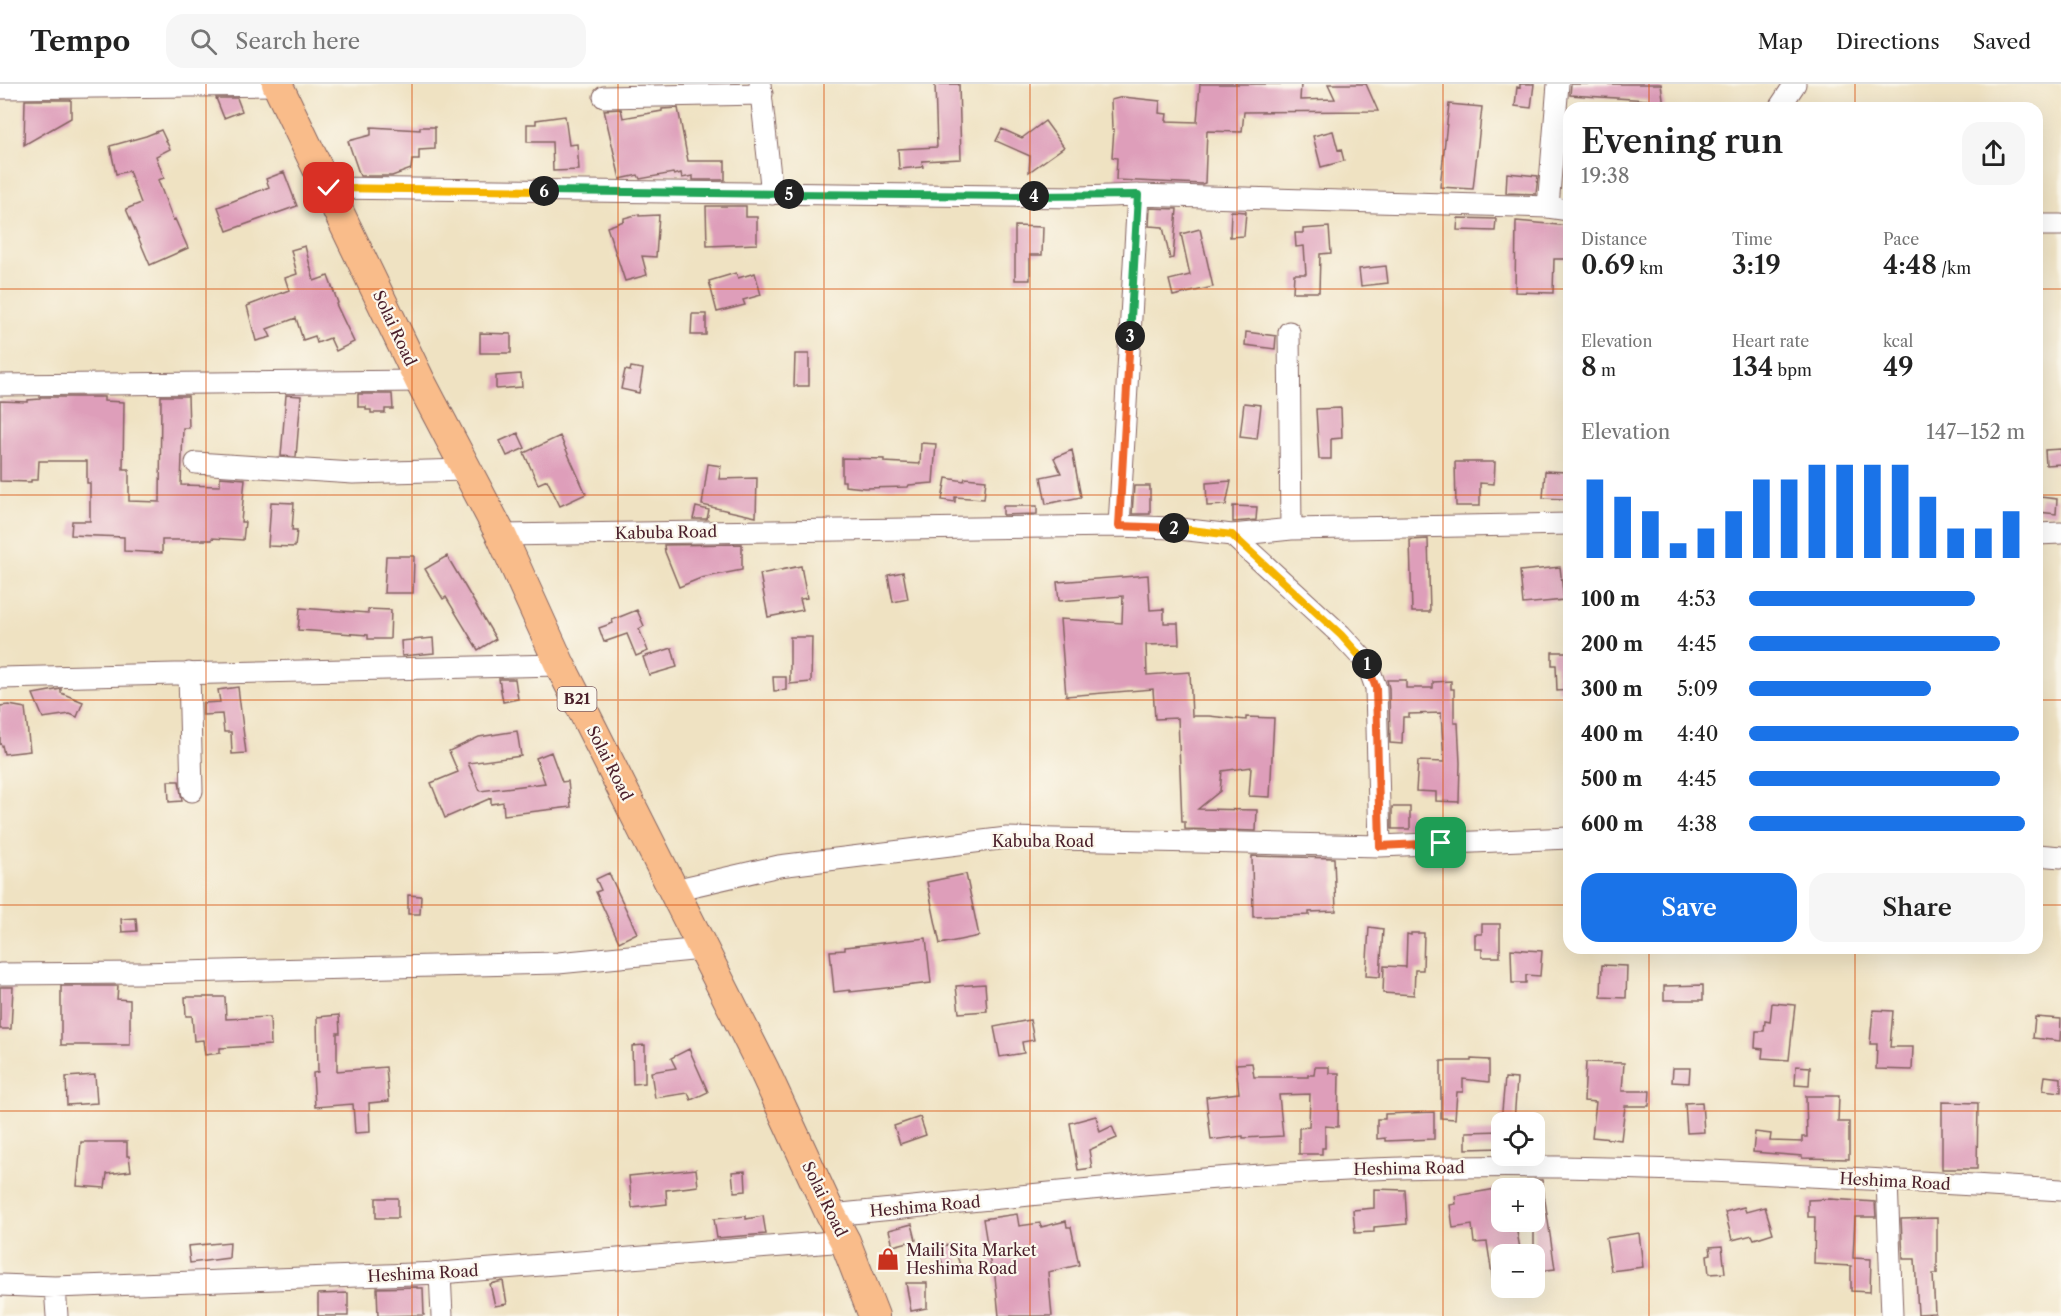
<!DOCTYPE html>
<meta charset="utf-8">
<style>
body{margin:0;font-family:"Libre Caslon Text",serif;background:#f6f6f6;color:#222;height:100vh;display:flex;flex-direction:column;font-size:22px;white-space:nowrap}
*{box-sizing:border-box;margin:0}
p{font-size:20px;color:#767676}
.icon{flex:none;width:33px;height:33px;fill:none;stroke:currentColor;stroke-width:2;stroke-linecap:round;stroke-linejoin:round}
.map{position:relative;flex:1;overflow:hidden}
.details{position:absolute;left:1563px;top:18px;width:480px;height:852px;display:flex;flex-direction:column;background:#fff;border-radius:18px;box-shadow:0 6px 24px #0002}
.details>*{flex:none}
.controls{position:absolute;left:1491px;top:1028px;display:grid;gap:12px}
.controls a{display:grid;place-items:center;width:54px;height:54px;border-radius:12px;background:#fff;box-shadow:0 6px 24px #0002;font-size:30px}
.pin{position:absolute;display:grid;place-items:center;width:51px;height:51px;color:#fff;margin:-26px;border-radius:12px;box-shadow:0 3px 9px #0006}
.km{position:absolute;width:30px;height:30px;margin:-15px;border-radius:50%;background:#222;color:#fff;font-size:16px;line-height:30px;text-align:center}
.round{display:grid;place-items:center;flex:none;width:63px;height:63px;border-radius:18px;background:#f6f6f6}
.overview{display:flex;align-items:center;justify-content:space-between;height:102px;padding:0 18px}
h1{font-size:33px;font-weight:600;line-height:45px}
.metrics{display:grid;grid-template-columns:repeat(3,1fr);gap:9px;height:102px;padding:6px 18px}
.metrics div{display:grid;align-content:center}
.metrics b{font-size:26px;font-weight:600}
.metrics small{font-size:16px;font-weight:400}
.metrics p{font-size:16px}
.chart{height:168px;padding:12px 18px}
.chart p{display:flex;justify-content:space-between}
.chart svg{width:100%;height:108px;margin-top:6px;stroke:#1a73e8;stroke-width:6}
.cta{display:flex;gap:12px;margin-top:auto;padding:12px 18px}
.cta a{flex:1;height:69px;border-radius:18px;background:#1a73e8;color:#fff;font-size:24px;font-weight:600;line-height:69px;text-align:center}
.cta a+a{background:#f6f6f6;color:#222}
ul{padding:0 18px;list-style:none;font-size:20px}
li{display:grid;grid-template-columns:96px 72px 1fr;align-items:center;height:45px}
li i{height:15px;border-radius:8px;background:#1a73e8}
header{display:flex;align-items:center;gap:36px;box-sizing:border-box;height:84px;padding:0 30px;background:#fff;border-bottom:2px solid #e0e0e0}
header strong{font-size:28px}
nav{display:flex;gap:33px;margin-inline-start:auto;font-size:21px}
.search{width:420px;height:54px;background:#f6f6f6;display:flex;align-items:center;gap:15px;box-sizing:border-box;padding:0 21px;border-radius:18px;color:#767676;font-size:22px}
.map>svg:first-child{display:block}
.building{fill:#de9eba}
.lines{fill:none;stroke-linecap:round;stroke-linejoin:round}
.minor-casing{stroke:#846360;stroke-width:23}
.highway-casing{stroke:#846360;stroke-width:32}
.minor{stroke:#fff;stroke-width:21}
.highway{stroke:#f9bc8a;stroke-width:30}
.split-1-casing{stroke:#fff;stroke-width:12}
.split-2-casing{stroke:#fff;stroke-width:12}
.split-3-casing{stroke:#fff;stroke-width:12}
.split-4-casing{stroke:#fff;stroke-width:12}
.split-5-casing{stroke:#fff;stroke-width:12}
.split-6-casing{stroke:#fff;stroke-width:12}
.split-7-casing{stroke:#fff;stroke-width:12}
.split-1{stroke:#f0652b;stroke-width:8}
.split-2{stroke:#f5b400;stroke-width:8}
.split-3{stroke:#f0652b;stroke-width:8}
.split-4{stroke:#22a559;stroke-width:8}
.split-5{stroke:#22a559;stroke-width:8}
.split-6{stroke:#22a559;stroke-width:8}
.split-7{stroke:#f5b400;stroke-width:8}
.grid{fill:none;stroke:#d8530f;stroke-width:1.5;stroke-opacity:0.55}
.labels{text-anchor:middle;stroke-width:4.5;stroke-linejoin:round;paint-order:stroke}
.shield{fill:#fbf7ec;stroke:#7f6065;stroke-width:1.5}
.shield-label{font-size:15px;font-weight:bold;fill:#4a1f2b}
.street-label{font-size:16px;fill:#4a1f2b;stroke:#fbf7ec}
.poi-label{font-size:16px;fill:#4a1f2b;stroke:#fbf7ec;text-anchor:start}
</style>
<header>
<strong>Tempo</strong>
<div class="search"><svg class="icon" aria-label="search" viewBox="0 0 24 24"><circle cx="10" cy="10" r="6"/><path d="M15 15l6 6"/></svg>Search here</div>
<nav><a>Map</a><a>Directions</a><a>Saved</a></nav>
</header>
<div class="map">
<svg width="2061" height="1232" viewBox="0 0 2061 1232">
<rect width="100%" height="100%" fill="#fbf7ec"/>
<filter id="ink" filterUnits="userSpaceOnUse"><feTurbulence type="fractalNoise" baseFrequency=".0167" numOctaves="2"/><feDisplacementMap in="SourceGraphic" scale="12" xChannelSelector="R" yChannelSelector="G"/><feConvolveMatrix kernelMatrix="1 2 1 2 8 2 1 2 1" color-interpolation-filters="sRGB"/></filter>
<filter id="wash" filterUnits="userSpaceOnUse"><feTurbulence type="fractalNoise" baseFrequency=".008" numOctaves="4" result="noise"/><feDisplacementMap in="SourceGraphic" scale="24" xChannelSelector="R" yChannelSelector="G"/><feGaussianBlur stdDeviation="1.35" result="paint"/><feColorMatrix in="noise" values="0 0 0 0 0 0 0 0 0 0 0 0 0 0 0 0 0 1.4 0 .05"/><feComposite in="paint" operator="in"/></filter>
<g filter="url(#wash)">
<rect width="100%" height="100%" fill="#efe2c2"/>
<g id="blocks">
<path class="building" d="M935,0H959L961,75L922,77L923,83L899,85L898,65L937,63Z
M1200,0H1301L1300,16L1335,15L1328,0H1366L1378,27L1244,28L1242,48L1207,47L1205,99L1202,100L1116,96L1117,74L1112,73L1114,45H1112L1111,16L1123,13L1160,17L1159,29L1167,30L1166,37L1197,38Z
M1520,0H1534L1531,24L1515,22L1517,3L1520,4Z
M1571,0H1661L1664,22L1648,24L1647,16L1570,11Z
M216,14H237L242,27L224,34Z
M25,16H71V34L24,61Z
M1449,20L1482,23L1473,105L1440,103Z
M678,24L688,77H725V96H693V92L682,94L681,89L674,91L673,89L640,95L638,91L620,95L604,26L621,25L623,34L662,27V25Z
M565,32L569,61L577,60L579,86L553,87L552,58H527V40H536V36Z
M1045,37L1064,63L1029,88L1030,72L996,57L1002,45L1022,54Z
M371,43L420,46V43H435V65L419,66V76H412L411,85L392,92H360L348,57L371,51Z
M161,46L170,65L156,72L164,94L158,96L173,136L175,135L188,164L150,181L126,125L141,119L129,87L116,90L110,62L146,52Z
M1333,47L1338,66L1341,65L1344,77L1321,83L1313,52Z
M284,88L297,122L227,147L218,123L269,103L266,95Z
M1507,89L1538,92L1536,110L1506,109Z
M706,122H746V133H757V160L707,162Z
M1150,124L1177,125L1173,174L1170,175L1163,143L1149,142Z
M1231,127L1246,128L1244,152L1230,153Z
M639,130V132L659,131L656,173L642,172L647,191L625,197L607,143L624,137V134Z
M1458,134L1496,135L1495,147L1457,146Z
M1516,137L1569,142V175H1554L1553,209L1515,208Z
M1015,142L1043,143L1042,171H1030V196H1015Z
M1329,143L1331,169L1320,170L1319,208H1293L1294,190H1306L1304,162L1296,163L1295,149H1303V145Z
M1200,145L1213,203L1173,212L1169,196L1190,191L1181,150Z
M305,162L314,197L328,192L338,219L336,220L354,258L336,267L330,254L317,259L315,252L303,256L296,234L267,245L271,253L256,257L247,222L289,206L285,194L297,190L291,166Z
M1386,182L1388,199L1361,202L1359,185Z
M736,189L738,194L755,189L761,211L743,216L745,221L717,228L709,197Z
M692,230H706V251H691Z
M1246,248L1276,252L1275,265L1245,261Z
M480,249L511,250V269H480Z
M795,270H809V302H794Z
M631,283L643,285L639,309L621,305L625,286L630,287Z
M521,290L522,303L496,305V292Z
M358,310H392L393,325H385V329H371V326H366V323H358Z
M286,311L301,312L296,373L281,372Z
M161,312H188L189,344H183L181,401L220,402V393L245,395L241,438H245L243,456L212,454V456H162V469L124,467V453L71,451L72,437H90V399H87V377H39L38,396H31V398L0,397V317L28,318V316L40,315V313H104V317L124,318L123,385H129V417L160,418Z
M1244,319L1261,321L1257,355L1240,353Z
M1341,324L1342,354L1331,355V375H1319L1316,325Z
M518,349L525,364L507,372L500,357Z
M560,352L586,410L560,422L547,396L538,400L524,369Z
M921,359L936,360L933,399L909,401L908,403L864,404L845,402V397H842V374L884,375V378L920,380Z
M2061,365V380L2046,381L2045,366Z
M1072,366L1081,413L1046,420L1041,393L1061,389L1054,374Z
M1455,378H1495L1494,400L1480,399V422H1456Z
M708,380L721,382L719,395L757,394L756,433L702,421Z
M1545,387L1567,388L1565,415L1543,414Z
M946,394L964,397L965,394L986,396L984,415L955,413V418L942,416Z
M1231,397L1226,421L1207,422L1206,399Z
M1134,402H1150V430H1132Z
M2040,413L2057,415L2056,430L2039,428Z
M271,418L294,419L292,446H297L295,463L268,462Z
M1003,422H1037V430L1003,431Z
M1233,422L1257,423L1256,436L1233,438Z
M696,423L709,426L707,435H693Z
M1428,455L1430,528H1412L1410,456Z
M742,460V486L701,494L679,503L665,468L664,461Z
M386,472H414L413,509H384Z
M447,472L496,555L478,566L446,513L443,515L425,485Z
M801,482L807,514L800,515L803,526L768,533L760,490Z
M1560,483L1564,516L1523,520L1520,487Z
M903,488L908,515L893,518L888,491Z
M1148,491L1150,526L1164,525V539H1178L1179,560L1146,561L1147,591L1190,588L1192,632H1209L1246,636V633L1274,634L1270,713L1249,712L1251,683L1222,687L1220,707L1198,725L1257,726L1256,747L1185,745V738H1182L1178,634L1155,635L1153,605L1066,612L1060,535L1122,539L1123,512L1059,517L1057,498Z
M300,524L368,529V525L391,526L390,555H368V551L298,546Z
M637,526L644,542L639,545L648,567L636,572L627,550L604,558L599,544L613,539L612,536Z
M790,553H812L811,598L790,600Z
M433,554L434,569L402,572L401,557Z
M672,564L677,583L649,591L643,573Z
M1552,568H1569V606L1557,607L1556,581H1552Z
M773,593H786V606L774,607Z
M499,595H515L518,615L503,618Z
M1387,596H1406V604H1433V598L1451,597V605H1454V639H1458L1460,679L1459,718L1436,717V708L1416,707L1418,677L1444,678L1441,629L1409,630V633H1403L1402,660L1390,659L1389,604Z
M238,603L246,669L232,670L231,648H224L222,630L203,631V619L220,618L218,606Z
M61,605V609L83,618L77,633L70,630L43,634L33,610Z
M9,621L25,624L30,667L4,670L2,661L0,660V622Z
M517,647L521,672L468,679L480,707L545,699L536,674L551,668L562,698L568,697L571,723L504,731L503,718L491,720V714L445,734L431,699L458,688L449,667L479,653Z
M168,697H179L182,717L169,718Z
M1392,723H1410V745H1392Z
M1252,772L1334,774L1336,827L1309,828V831L1253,833Z
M609,789L637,849L619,858L596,808L601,806L596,795Z
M966,790L979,852L940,860L927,798Z
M408,811L421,812L420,830H408Z
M136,834L137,847L122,848L121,835Z
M1482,840H1500V873H1482V865H1475V850H1482Z
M1369,843L1383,845L1380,893L1366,892Z
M1411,849H1424L1423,886H1415L1414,911L1383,909L1384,882L1406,883L1407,850L1411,851Z
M926,854L931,899L850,908V906L834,908L830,867L845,866V863Z
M1511,865L1542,867L1540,892L1526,891V899H1512Z
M1602,881L1627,882L1626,914L1601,913Z
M985,900L987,927L959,929L956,902Z
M1703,901V916H1664V902Z
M61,902H118L117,915L130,916V961H61Z
M0,903H13L11,945H0Z
M185,913H225L226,935L270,933L271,961L220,964V969L205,971L203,956L194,957L192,932H186Z
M1772,919L1795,921L1789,976L1762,974L1763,965L1755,964L1756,947H1764L1765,937L1770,938Z
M1873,926L1893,927L1890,963H1913L1912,986L1876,985L1877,960H1870Z
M339,931L340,949H337V987L386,983L389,1017L369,1019L370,1048L355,1049L353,1020L315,1023L313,989L318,988L317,933Z
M2035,933L2061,935L2060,957L2033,954Z
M1030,936L1034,956L1022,958L1024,969L1000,973L994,943Z
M645,961V999L633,1000L632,962Z
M689,965L708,1008L691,1016L688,1009L655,1014L651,988L676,984L671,974Z
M1471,975L1489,976V998L1463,995V1008H1457L1455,1035L1441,1034V977H1471Z
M1586,978L1624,979L1622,1007H1650L1649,1022H1625L1621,1056L1592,1053L1596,1018L1584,1017Z
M1252,979L1254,993H1308V991H1314L1315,983H1329V989H1339L1338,1043L1325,1042V1064H1322V1070H1299V1044L1309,1043L1310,1010L1279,1011L1283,1052L1243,1054V1052L1211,1056L1206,1013L1239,1009L1236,980Z
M1796,982L1810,983L1809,1002L1795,1001Z
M1673,984H1690L1689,999L1672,998Z
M95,991L97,1019L67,1021L66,993Z
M2045,992L2061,994V1008L2043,1006Z
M1505,994L1517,995L1514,1038H1501Z
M1806,1012H1839L1838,1038H1849V1075L1802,1074V1072L1753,1068L1755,1048L1771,1050L1770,1057L1802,1058V1053H1807Z
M1702,1018L1704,1048L1687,1049L1685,1019Z
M1942,1018L1978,1019L1977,1085H1942Z
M1434,1028V1055L1385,1057V1054L1377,1055V1035H1385V1030Z
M1096,1032L1100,1048L1112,1042L1117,1054L1089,1066L1092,1084L1078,1086L1070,1039Z
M920,1033L926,1051L900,1060L894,1042Z
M1502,1047V1064L1466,1065V1048Z
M81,1058H127V1072H129L131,1087L107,1090L105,1104L77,1102Z
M696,1085L698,1102L666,1106L667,1120L632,1124L629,1092Z
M745,1087L746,1107L734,1108L732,1088Z
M1534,1096H1542L1555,1185L1539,1187V1184L1534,1185Z
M1502,1104V1137H1515L1521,1170H1502V1203L1494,1204L1487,1158L1474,1159L1472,1141L1453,1144L1450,1121L1456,1120L1455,1112Z
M1374,1105L1405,1106L1407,1140L1374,1143V1148L1355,1149L1353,1126L1374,1124Z
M376,1114H398V1134H376Z
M1830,1115L1875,1118L1876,1133H1855L1853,1174L1871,1175L1870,1208L1851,1207V1182L1814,1180L1815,1133H1808V1116Z
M1744,1123L1746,1128L1765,1123L1773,1149L1754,1155L1752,1151L1732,1156L1725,1128Z
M1017,1130L1019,1142L1040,1139L1041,1143L1066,1137L1067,1143H1071L1079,1181L1048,1188L1052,1232H999L994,1183L991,1184L983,1135Z
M746,1132V1135L763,1132L766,1150L717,1154L714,1135Z
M1937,1134V1190H1933L1935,1229L1918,1230L1915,1175H1903L1901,1135Z
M912,1140L916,1156L893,1162L889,1146Z
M1639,1149L1643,1183L1611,1187L1606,1154Z
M230,1158L229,1174L190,1179L188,1162Z
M952,1159L961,1183L946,1189L937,1165Z
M1722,1162L1725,1189L1709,1190L1707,1171L1711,1170L1710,1163Z
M503,1197L507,1220L495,1222L490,1200Z
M906,1199H927V1224L911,1227Z
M417,1203V1204H423L424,1231L378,1232L377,1204Z
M348,1209V1232H318V1210Z"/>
</g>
</g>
<g filter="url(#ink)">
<use href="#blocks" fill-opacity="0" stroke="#846360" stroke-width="1.5"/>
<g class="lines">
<g class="minor-casing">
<path id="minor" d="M760,0L772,110
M0,4L278,1
M604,13L762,10
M1779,24L1795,0
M329,104L1080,113L1138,111L1548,123L1569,126
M1548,123L1558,0
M2037,141H2061
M1289,248L1291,445
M0,301L420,297
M196,379L353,389L466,386
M1119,442L1138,111
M2037,450L2061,449
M501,451L1119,442L1171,444L1232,451L1291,445L1569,440
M1232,451L1341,551L1367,579L1376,604L1380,762
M189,589L192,707
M0,594L560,581
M2037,771L2061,773
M674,806L779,782L1007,754L1380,762L1569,754
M0,890L141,889L558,879L702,865
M1887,1096L1892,1232
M831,1131C1038,1111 1246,1085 1454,1083C1657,1080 1859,1095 2061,1106
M440,1189L442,1232
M0,1201L55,1203L440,1189L845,1157
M55,1203L57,1232"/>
</g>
<g class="highway-casing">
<path id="highway" d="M277,0L420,297L501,451L560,581L764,986L831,1131L845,1157L874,1232"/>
</g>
<use href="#minor" class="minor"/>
<use href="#highway" class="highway"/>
</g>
</g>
<g class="lines" filter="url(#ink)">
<g class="split-1-casing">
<path id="split-1" d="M1367,580L1376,604L1380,762L1441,759"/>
</g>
<g class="split-2-casing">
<path id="split-2" d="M1174,444L1232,451L1341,551L1367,580"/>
</g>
<g class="split-3-casing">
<path id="split-3" d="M1130,252L1119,442L1174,444"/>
</g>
<g class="split-4-casing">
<path id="split-4" d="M1034,112L1138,111L1130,252"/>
</g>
<g class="split-5-casing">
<path id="split-5" d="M789,110L1034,112"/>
</g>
<g class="split-6-casing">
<path id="split-6" d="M544,107L789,110"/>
</g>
<g class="split-7-casing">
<path id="split-7" d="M329,104L544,107"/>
</g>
<use href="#split-1" class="split-1"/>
<use href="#split-2" class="split-2"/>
<use href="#split-3" class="split-3"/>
<use href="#split-4" class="split-4"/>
<use href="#split-5" class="split-5"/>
<use href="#split-6" class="split-6"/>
<use href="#split-7" class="split-7"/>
</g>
<path class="grid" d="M206,0V1232M412,0V1232M618,0V1232M824,0V1232M1030,0V1232M1237,0V1232M1443,0V1232M1649,0V24M1855,0V24M0,205H1569M2037,205H2061M0,411H1569M2037,411H2061M0,616H1569M2037,616H2061M0,821H1569M2037,821H2061M1649,864V1232M1855,864V1232M0,1027H2061"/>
<defs>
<g id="shop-bare" transform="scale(1.8)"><path d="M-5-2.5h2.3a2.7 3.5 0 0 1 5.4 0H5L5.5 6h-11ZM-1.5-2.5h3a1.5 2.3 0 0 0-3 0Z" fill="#c8321e" stroke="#fbf7ec" stroke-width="2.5" paint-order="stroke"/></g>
</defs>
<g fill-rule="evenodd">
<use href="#shop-bare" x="888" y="1175"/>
</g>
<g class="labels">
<rect class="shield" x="557.5" y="603" width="39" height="24" rx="4.5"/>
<g class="shield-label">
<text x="577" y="620">B21</text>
</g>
<g class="street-label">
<text transform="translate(395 244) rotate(65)" y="6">Solai Road</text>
<text transform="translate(666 448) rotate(-1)" y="6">Kabuba Road</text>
<text transform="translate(610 679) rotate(63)" y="6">Solai Road</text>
<text x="1043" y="763">Kabuba Road</text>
<text transform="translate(1409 1084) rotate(-1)" y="6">Heshima Road</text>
<text transform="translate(1895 1097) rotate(3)" y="6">Heshima Road</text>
<text transform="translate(825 1115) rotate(64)" y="6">Solai Road</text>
<text transform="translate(925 1122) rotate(-5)" y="6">Heshima Road</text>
<text transform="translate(423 1189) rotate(-3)" y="6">Heshima Road</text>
</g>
<g class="poi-label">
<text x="906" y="1172">Maili Sita Market<tspan x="906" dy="18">Heshima Road</tspan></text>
</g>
</g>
</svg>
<div class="controls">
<a><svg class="icon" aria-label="locate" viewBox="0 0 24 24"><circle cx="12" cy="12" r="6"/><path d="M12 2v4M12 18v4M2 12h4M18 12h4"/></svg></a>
<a>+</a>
<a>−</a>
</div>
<div class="pin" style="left:1441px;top:759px;background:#1e9e55"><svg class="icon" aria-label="arrive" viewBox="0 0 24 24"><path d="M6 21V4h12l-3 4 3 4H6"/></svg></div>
<div class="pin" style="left:329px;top:104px;background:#d93025"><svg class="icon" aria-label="check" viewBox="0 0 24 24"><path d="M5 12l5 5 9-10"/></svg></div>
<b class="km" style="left:1367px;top:580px">1</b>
<b class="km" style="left:1174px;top:444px">2</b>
<b class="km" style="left:1130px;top:252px">3</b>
<b class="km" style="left:1034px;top:112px">4</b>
<b class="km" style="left:789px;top:110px">5</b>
<b class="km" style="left:544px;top:107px">6</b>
<section class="details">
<div class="overview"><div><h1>Evening run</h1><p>19:38</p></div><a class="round"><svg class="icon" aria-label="share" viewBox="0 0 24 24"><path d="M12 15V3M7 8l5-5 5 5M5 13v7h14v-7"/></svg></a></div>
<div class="metrics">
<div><p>Distance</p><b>0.69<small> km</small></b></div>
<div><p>Time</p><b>3:19</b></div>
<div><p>Pace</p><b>4:48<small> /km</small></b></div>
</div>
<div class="metrics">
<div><p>Elevation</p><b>8<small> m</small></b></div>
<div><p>Heart rate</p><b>134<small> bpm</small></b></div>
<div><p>kcal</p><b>49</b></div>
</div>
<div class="chart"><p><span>Elevation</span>147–152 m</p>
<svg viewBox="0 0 160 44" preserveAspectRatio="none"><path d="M5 44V12M15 44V19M25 44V25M35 44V38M45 44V32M55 44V25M65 44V12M75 44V12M85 44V6M95 44V6M105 44V6M115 44V6M125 44V19M135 44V32M145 44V32M155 44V25"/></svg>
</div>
<ul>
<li><b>100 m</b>4:53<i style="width:82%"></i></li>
<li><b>200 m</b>4:45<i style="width:91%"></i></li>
<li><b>300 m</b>5:09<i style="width:66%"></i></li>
<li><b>400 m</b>4:40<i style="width:98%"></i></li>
<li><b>500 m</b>4:45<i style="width:91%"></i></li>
<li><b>600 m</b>4:38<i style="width:100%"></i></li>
</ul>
<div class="cta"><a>Save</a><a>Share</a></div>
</section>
</div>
